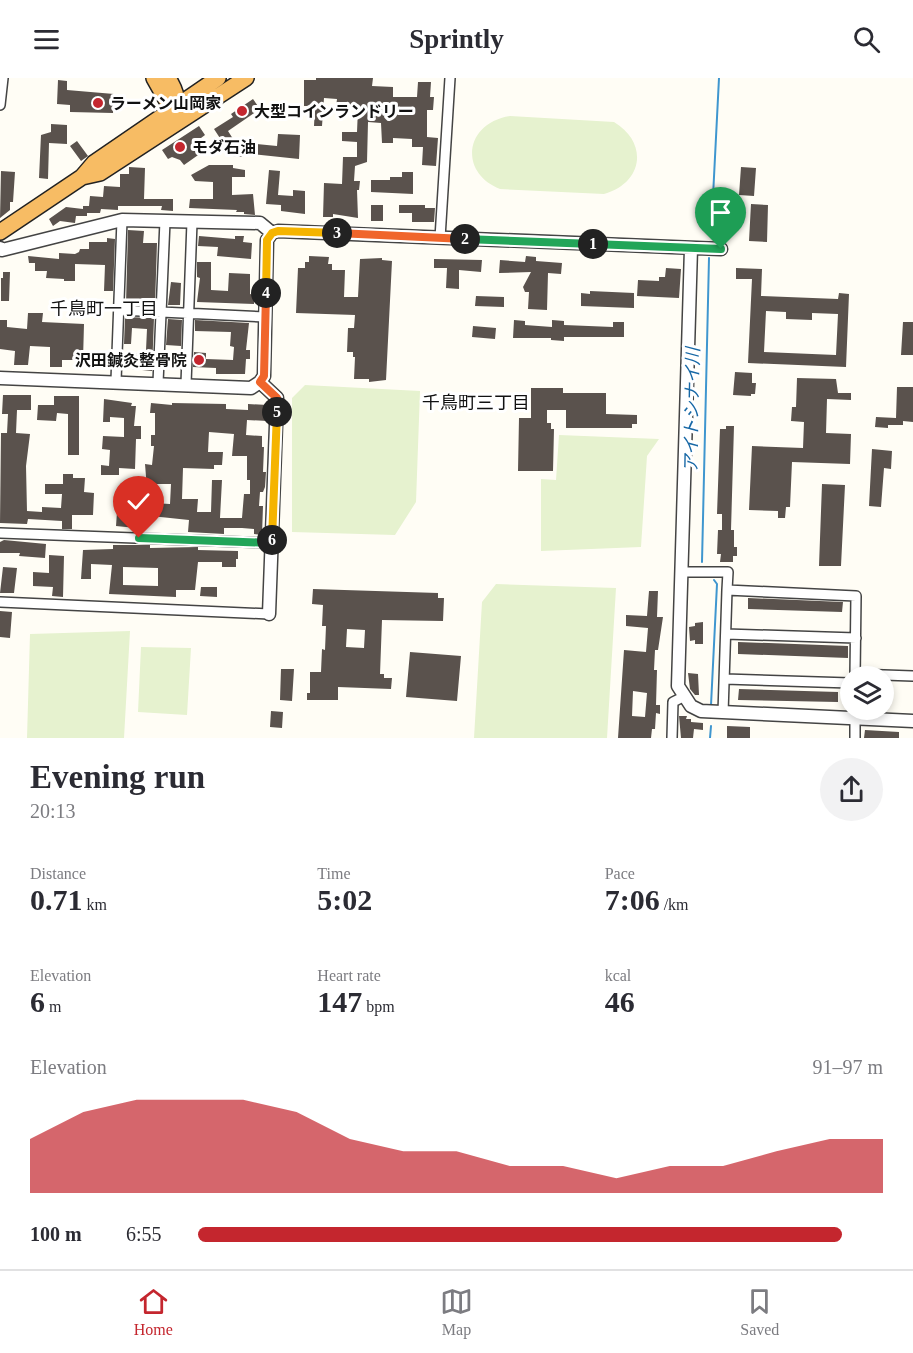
<!DOCTYPE html>
<meta charset="utf-8">
<style>
body{margin:0;font-family:"Times New Roman","Noto Sans JP",serif;background:#f2f2f3;color:#2b2b33;height:100vh;display:flex;flex-direction:column;font-size:22px;white-space:nowrap}
*{box-sizing:border-box;margin:0}
p{font-size:20px;color:#7c7c81}
.icon{flex:none;width:33px;height:33px;fill:none;stroke:currentColor;stroke-width:2;stroke-linecap:round;stroke-linejoin:round}
.map{position:relative;height:660px;overflow:hidden}
.sheet{display:flex;flex-direction:column;background:#fff;flex:1}
.sheet>*{flex:none}
.tools{position:absolute;left:840px;top:588px;display:grid;gap:12px}
.tools a{display:grid;place-items:center;width:54px;height:54px;border-radius:50%;background:#fff;box-shadow:0 3px 9px #0003;font-size:30px}
.pin{position:absolute;display:grid;place-items:center;width:51px;height:51px;color:#fff;margin:-62px -26px;border-radius:50% 50% 50% 0;rotate:-45deg;box-shadow:0 0 6px #0007}
.pin .icon{rotate:45deg}
.km{position:absolute;width:30px;height:30px;margin:-15px;border-radius:50%;background:#222;color:#fff;font-size:16px;line-height:30px;text-align:center}
.round{display:grid;place-items:center;flex:none;width:63px;height:63px;border-radius:32px;background:#f2f2f3}
.overview{display:flex;align-items:center;justify-content:space-between;height:102px;padding:0 30px}
h1{font-size:33px;font-weight:800;line-height:45px}
.metrics{display:grid;grid-template-columns:repeat(3,1fr);gap:9px;height:102px;padding:6px 30px}
.metrics div{display:grid;align-content:center}
.metrics b{font-size:30px;font-weight:800}
.metrics small{font-size:16px;font-weight:400}
.metrics p{font-size:16px}
.chart{height:168px;padding:12px 30px}
.chart p{display:flex;justify-content:space-between}
.chart svg{width:100%;height:108px;margin-top:6px;fill:#c4262e;opacity:.7}
ul{padding:0 30px;list-style:none;font-size:20px}
li{display:grid;grid-template-columns:96px 72px 1fr;align-items:center;height:45px}
li i{height:15px;border-radius:8px;background:#c4262e}
header{display:flex;justify-content:space-between;align-items:center;height:78px;padding:0 30px;background:#fff;font-size:27px;font-weight:800}
.menu{display:flex;justify-content:space-around;align-items:center;height:84px;border-top:2px solid #e1e1e2;background:#fff;font-size:16px;color:#7c7c81}
.menu a{display:grid;justify-items:center;gap:3px}
.menu .selected{color:#c4262e}
.map>svg:first-child{display:block}
.pitch{fill:#e6f2cf}
.lines{fill:none;stroke-linecap:round;stroke-linejoin:round}
.stream{stroke:#3f96cf;stroke-width:2}
.building{fill:#5a524d;fill-rule:evenodd}
.minor-casing{stroke:#444;stroke-width:12}
.tertiary-casing{stroke:#444;stroke-width:15}
.trunk-casing{stroke:#222;stroke-width:18}
.minor{stroke:#fff;stroke-width:9}
.tertiary{stroke:#fff;stroke-width:12}
.trunk{stroke:#f7bc64;stroke-width:15}
.split-1-casing{stroke:#fff;stroke-width:12}
.split-2-casing{stroke:#fff;stroke-width:12}
.split-3-casing{stroke:#fff;stroke-width:12}
.split-4-casing{stroke:#fff;stroke-width:12}
.split-5-casing{stroke:#fff;stroke-width:12}
.split-6-casing{stroke:#fff;stroke-width:12}
.split-7-casing{stroke:#fff;stroke-width:12}
.split-1{stroke:#22a559;stroke-width:8}
.split-2{stroke:#22a559;stroke-width:8}
.split-3{stroke:#f0652b;stroke-width:8}
.split-4{stroke:#f5b400;stroke-width:8}
.split-5{stroke:#f0652b;stroke-width:8}
.split-6{stroke:#f5b400;stroke-width:8}
.split-7{stroke:#22a559;stroke-width:8}
.poi-dot{fill:#c4262e;stroke:#fff;stroke-width:2}
.labels{text-anchor:middle;stroke-width:6;stroke-linejoin:round;paint-order:stroke}
.poi-label{font-size:16px;font-weight:bold;fill:#111;stroke:#fff;text-anchor:start}
.neighbourhood-label{font-size:18px;fill:#111;stroke:#fff}
.water-label{font-size:18px;font-style:italic;fill:#1768a6;stroke:#fff}
</style>
<header><svg class="icon" aria-label="menu" viewBox="0 0 24 24"><path d="M4 6h16M4 12h16M4 18h16"/></svg>Sprintly<svg class="icon" aria-label="search" viewBox="0 0 24 24"><circle cx="10" cy="10" r="6"/><path d="M15 15l6 6"/></svg></header>
<div class="map">
<svg width="913" height="660" viewBox="0 0 913 660">
<rect width="100%" height="100%" fill="#fffdf5"/>
<path class="pitch" d="M510,38L614,44C649,65 643,105 604,116L500,111C458,94 465,45 510,38Z
M305,307L420,313L416,424L395,457L292,454V320Z
M559,357L659,361L647,378L641,469L541,473V401L556,402Z
M496,506L616,510L607,660H474L482,524Z
M130,553L124,660H27L30,556Z
M141,569L191,570L187,637L138,634Z"/>
<g class="lines">
<path class="stream" d="M711,158L719,0
M702,484L709,180
M711,627L717,506L714,502
M710,660L711,648"/>
</g>
<path class="building" d="M316,0H373L372,8L393,9V19H417L418,4H431L430,19H434L433,32H427V59L438,60L436,88L422,87L423,69H412V61L393,60V65H382L381,45L368,44L367,84L355,88L354,103H360L359,112H357L358,140L333,136V139H323L324,105L342,106L343,79H357V64L342,63V54H357L358,30L336,29L337,21L324,20L322,48H314L315,28H304V2H316Z
M58,2L67,3V12L114,16L113,35L70,34V27L57,26Z
M253,21L260,31L228,53L235,64L277,68L278,56L300,57L299,81L243,75V79L232,78V74H229L214,51L233,39L231,36Z
M51,46L67,47V66L49,65L48,101L39,100L41,57L51,54Z
M199,48L205,57L201,60V75L184,87L180,82L172,79L168,81L162,72Z
M77,63L88,78L81,83L70,68Z
M209,87H233V90L245,92V99H232V117L253,116L255,137L244,136V134H236L237,132L189,130L190,121H213V104L195,103L191,97Z
M129,89L145,90L144,121H173V133L161,132L162,128H118V132L101,131L100,135H87V138H76L75,145L60,143L53,148L49,141L66,129L83,131V128H89L90,118L103,119L104,108L120,109V96H129Z
M741,89L756,90L754,118L739,117Z
M269,92L280,93L278,117L293,118V112L305,113V136L281,133V127L266,126Z
M1,93L15,94L13,124H10V132L0,140Z
M402,94H413V116L371,114V102H390V99H402Z
M751,126L768,127L767,164L749,163Z
M371,127H383V143H371Z
M399,127H425V130H435L434,144H412V135H399Z
M128,152L144,153L143,165H157L155,227L126,226Z
M199,158L235,161V158H244L243,164L252,165L251,181L217,178L218,169L198,168Z
M107,160L115,161L113,213H104L105,187L75,186V203H64V201L46,200L47,193H35V185H29L28,178L59,181V175L75,176L79,174L80,171H89V164H107Z
M309,178L329,179L328,186H332V192H345L344,219H358L360,181L382,180V182L392,183L386,302L369,304V301H354L355,279H353V274H347L348,250H354L355,237L296,235L298,190H305V184H309Z
M526,178L536,179V183L562,185L561,196L548,195L547,232L528,231L529,214H525L523,209L531,194L499,195L500,182L525,184Z
M434,181L482,182L481,194L459,192V211L446,210L447,190H434Z
M197,184H211V212L228,213L229,195L250,196V216L254,217V226L197,224L200,200L197,199Z
M666,190L681,191L679,220L637,218L638,202L659,203V199H665Z
M736,190L762,191L761,218L838,221L839,215L849,216L846,289L748,285L752,201H736ZM766,233L786,234V241L812,242V235L838,236L836,277L764,274Z
M3,194H10L9,223H1V200H3Z
M171,204L181,205L180,227H168Z
M590,213L634,215V230L581,228V215L590,216Z
M476,218L504,219V229L475,228Z
M28,235H43L42,244L84,246L83,282H62V289H50V269L30,268L28,287H14L15,273L0,271V242H7V249L27,251Z
M125,239L154,240L152,293L132,291L133,275L145,276L146,272L147,251L132,250L131,266H124Z
M168,241L182,242L181,268L166,267Z
M195,242L249,245L246,272H250V281H246L245,296H216V290L193,289L194,274L206,275V281L233,282L234,269L230,268L231,254L195,253Z
M514,242L525,243V247L552,249V242L564,243V247L613,249V244H624V259H564V263L551,262V260H513Z
M903,244H913V277H901Z
M473,248L496,250L495,261L472,259Z
M735,294L752,295V305H756L755,316H751V318L733,317Z
M797,300L836,301L838,315H851V322L827,321L826,355L851,356L850,386L792,384L790,429H786L785,440H778V433L749,432L752,368L803,370L804,344L791,343L792,329H796Z
M897,309H913V344L903,343V347H888V350L875,349L876,339L896,340Z
M531,310H563V315H606V336L637,337V346H632V350H566V332H547V345H551V351H554L553,393H518L519,340H531Z
M3,317H31V332H17L16,355L30,356L26,388L27,433L42,434V429L61,430L62,416H45V406H63V396H73V400H85L84,414L94,415L93,437H72V451H62V443L28,441L27,446L0,445L1,355H7L8,336H2Z
M54,318H79V377H68V336L57,335L56,343L37,342L38,327H54Z
M104,321L132,325L131,328H136L134,348H141V361H136L135,391L119,390V397H101V387L109,388L110,372L102,371L103,358L124,359V340L110,339V344H103Z
M151,325L172,327V325L226,326V331L248,332V326L268,327V343L247,342L246,357L262,358V369H264L263,394H266L265,409L263,414H260L259,428H263L262,457L254,456V451L242,450H224V456L188,454L189,442L151,438L152,425L170,426L171,406H154V412L147,411L145,386L152,387L154,368H151V357H155V335H150ZM209,354L234,356L232,378H247V402H250V416H244L242,440H220L222,402H212L211,434H197L198,421H182L183,390L214,391V387H222L223,374H208Z
M726,348H734L731,452H734V469H737V478H733V484H720L721,476H717L718,452H722V436H717L720,351H726Z
M872,371L892,373L891,391L884,390L881,429L869,428Z
M822,406L845,407L841,488H819Z
M124,419H137L136,450L116,448L117,434H124Z
M4,462L46,466L45,480L19,478L20,475H0V464Z
M113,467H150V470L198,469V472L238,473V481H236V489H222V484H198L195,512H176V519L109,516L112,487L91,486V501H81L83,472L113,471ZM123,489L158,490V508L123,507Z
M49,477L64,478L63,519L52,518L53,509L33,508V494L49,495Z
M3,489L17,490L14,515H0Z
M201,509H217V519L200,518Z
M313,511L438,515V520H444L443,543L382,542L380,596H384V600H392L391,611L338,609V622H307V615H310V594H321L322,571L325,572L326,548H322L323,527L312,526ZM347,551L365,552L364,570L346,569Z
M649,513H658L657,539H663L658,572H655L654,592H657L656,627H660V636L656,635L655,651H652L651,660H618L624,572L646,574L648,550L626,548V537L647,538ZM633,613L647,615L645,639L632,638Z
M748,520L843,524L842,534L748,531Z
M0,533L12,534L10,560L0,559Z
M703,544V566H695V562L690,563L689,549L695,548V545Z
M738,564L848,568V580L738,576Z
M410,574L461,578L457,623L406,619Z
M281,591H294L292,623L280,622Z
M688,595L698,596L699,617H695L690,611Z
M739,611L838,614V624L738,622Z
M271,633L283,634L282,650L270,649Z
M679,638H687L686,641H691V644L703,645V652L694,651L693,660H681Z
M727,648L750,649V660H727Z
M865,652L899,654V660H864Z"/>
<g class="lines">
<g class="minor-casing">
<path id="minor" d="M0,27L3,0
M440,160L450,0
M119,232L265,239
M116,303L122,142
M158,305L165,143
M186,306L192,144
M0,455L272,465
M681,494H728L727,512L856,518L855,598
M0,524L269,536
M726,556L856,560
M855,596L913,598
M725,601L850,605
M723,635L727,512
M672,660L673,624L683,619
M855,660V632"/>
</g>
<g class="tertiary-casing">
<path id="tertiary" d="M0,170L2,172L122,142L260,145L272,155
M691,170L678,608L691,628L701,633L913,643
M0,300L251,310L260,304L264,298L267,162L272,155L278,153L721,171
M260,304L277,320L269,536"/>
</g>
<g class="trunk-casing">
<path id="trunk" d="M154,0L167,23L182,31
M168,0C175,11 180,23 175,36
M82,99L100,95L246,0
M0,154L82,99L94,85L218,0"/>
</g>
<use href="#minor" class="minor"/>
<use href="#tertiary" class="tertiary"/>
<use href="#trunk" class="trunk"/>
</g>
<g class="lines">
<g class="split-1-casing">
<path id="split-1" d="M593,166L721,171"/>
</g>
<g class="split-2-casing">
<path id="split-2" d="M465,161L593,166"/>
</g>
<g class="split-3-casing">
<path id="split-3" d="M337,155L465,161"/>
</g>
<g class="split-4-casing">
<path id="split-4" d="M266,215L267,162L272,155L278,153L337,155"/>
</g>
<g class="split-5-casing">
<path id="split-5" d="M266,215L264,298L260,304L277,320V334"/>
</g>
<g class="split-6-casing">
<path id="split-6" d="M272,462L277,334"/>
</g>
<g class="split-7-casing">
<path id="split-7" d="M139,460L272,465V462"/>
</g>
<use href="#split-1" class="split-1"/>
<use href="#split-2" class="split-2"/>
<use href="#split-3" class="split-3"/>
<use href="#split-4" class="split-4"/>
<use href="#split-5" class="split-5"/>
<use href="#split-6" class="split-6"/>
<use href="#split-7" class="split-7"/>
</g>
<g class="poi-dot">
<circle cx="98" cy="25" r="6"/>
<circle cx="242" cy="33" r="6"/>
<circle cx="180" cy="69" r="6"/>
<circle cx="199" cy="282" r="6"/>
</g>
<g class="labels">
<g class="poi-label">
<text x="110" y="31">ラーメン山岡家</text>
<text x="254" y="39">大型コインランドリー</text>
<text x="192" y="75">モダ石油</text>
<text x="187" y="288" text-anchor="end">沢田鍼灸整骨院</text>
</g>
<g class="neighbourhood-label">
<text x="104" y="237">千鳥町一丁目</text>
<text x="476" y="331">千鳥町三丁目</text>
</g>
<g class="water-label">
<text transform="translate(692 332) rotate(-89)" y="6">アイトシナイ川</text>
</g>
</g>
</svg>
<div class="tools">
<a><svg class="icon" aria-label="layers" viewBox="0 0 24 24"><path d="M12 4l9 5-9 5-9-5zM3 14l9 5 9-5"/></svg></a>
</div>
<div class="pin" style="left:721px;top:171px;background:#1e9e55"><svg class="icon" aria-label="arrive" viewBox="0 0 24 24"><path d="M6 21V4h12l-3 4 3 4H6"/></svg></div>
<div class="pin" style="left:139px;top:460px;background:#d93025"><svg class="icon" aria-label="check" viewBox="0 0 24 24"><path d="M5 12l5 5 9-10"/></svg></div>
<b class="km" style="left:593px;top:166px">1</b>
<b class="km" style="left:465px;top:161px">2</b>
<b class="km" style="left:337px;top:155px">3</b>
<b class="km" style="left:266px;top:215px">4</b>
<b class="km" style="left:277px;top:334px">5</b>
<b class="km" style="left:272px;top:462px">6</b>
</div>
<section class="sheet">
<div class="overview"><div><h1>Evening run</h1><p>20:13</p></div><a class="round"><svg class="icon" aria-label="share" viewBox="0 0 24 24"><path d="M12 15V3M7 8l5-5 5 5M5 13v7h14v-7"/></svg></a></div>
<div class="metrics">
<div><p>Distance</p><b>0.71<small> km</small></b></div>
<div><p>Time</p><b>5:02</b></div>
<div><p>Pace</p><b>7:06<small> /km</small></b></div>
</div>
<div class="metrics">
<div><p>Elevation</p><b>6<small> m</small></b></div>
<div><p>Heart rate</p><b>147<small> bpm</small></b></div>
<div><p>kcal</p><b>46</b></div>
</div>
<div class="chart"><p><span>Elevation</span>91–97 m</p>
<svg viewBox="0 0 160 44" preserveAspectRatio="none"><path d="M0 44V22L10 11L20 6L30 6L40 6L50 11L60 22L70 27L80 27L90 33L100 33L110 38L120 33L130 33L140 27L150 22L160 22V44z"/></svg>
</div>
<ul>
<li><b>100 m</b>6:55<i style="width:94%"></i></li>
</ul>
</section>
<nav class="menu">
<a class="selected"><svg class="icon" aria-label="home" viewBox="0 0 24 24"><path d="M3 11l9-7 9 7M6 9v11h12V9"/></svg>Home</a>
<a><svg class="icon" aria-label="map" viewBox="0 0 24 24"><path d="M3 6l6-2 6 2 6-2v14l-6 2-6-2-6 2zM9 4v14M15 6v14"/></svg>Map</a>
<a><svg class="icon" aria-label="saved" viewBox="0 0 24 24"><path d="M7 4h10v16l-5-4-5 4z"/></svg>Saved</a>
</nav>
